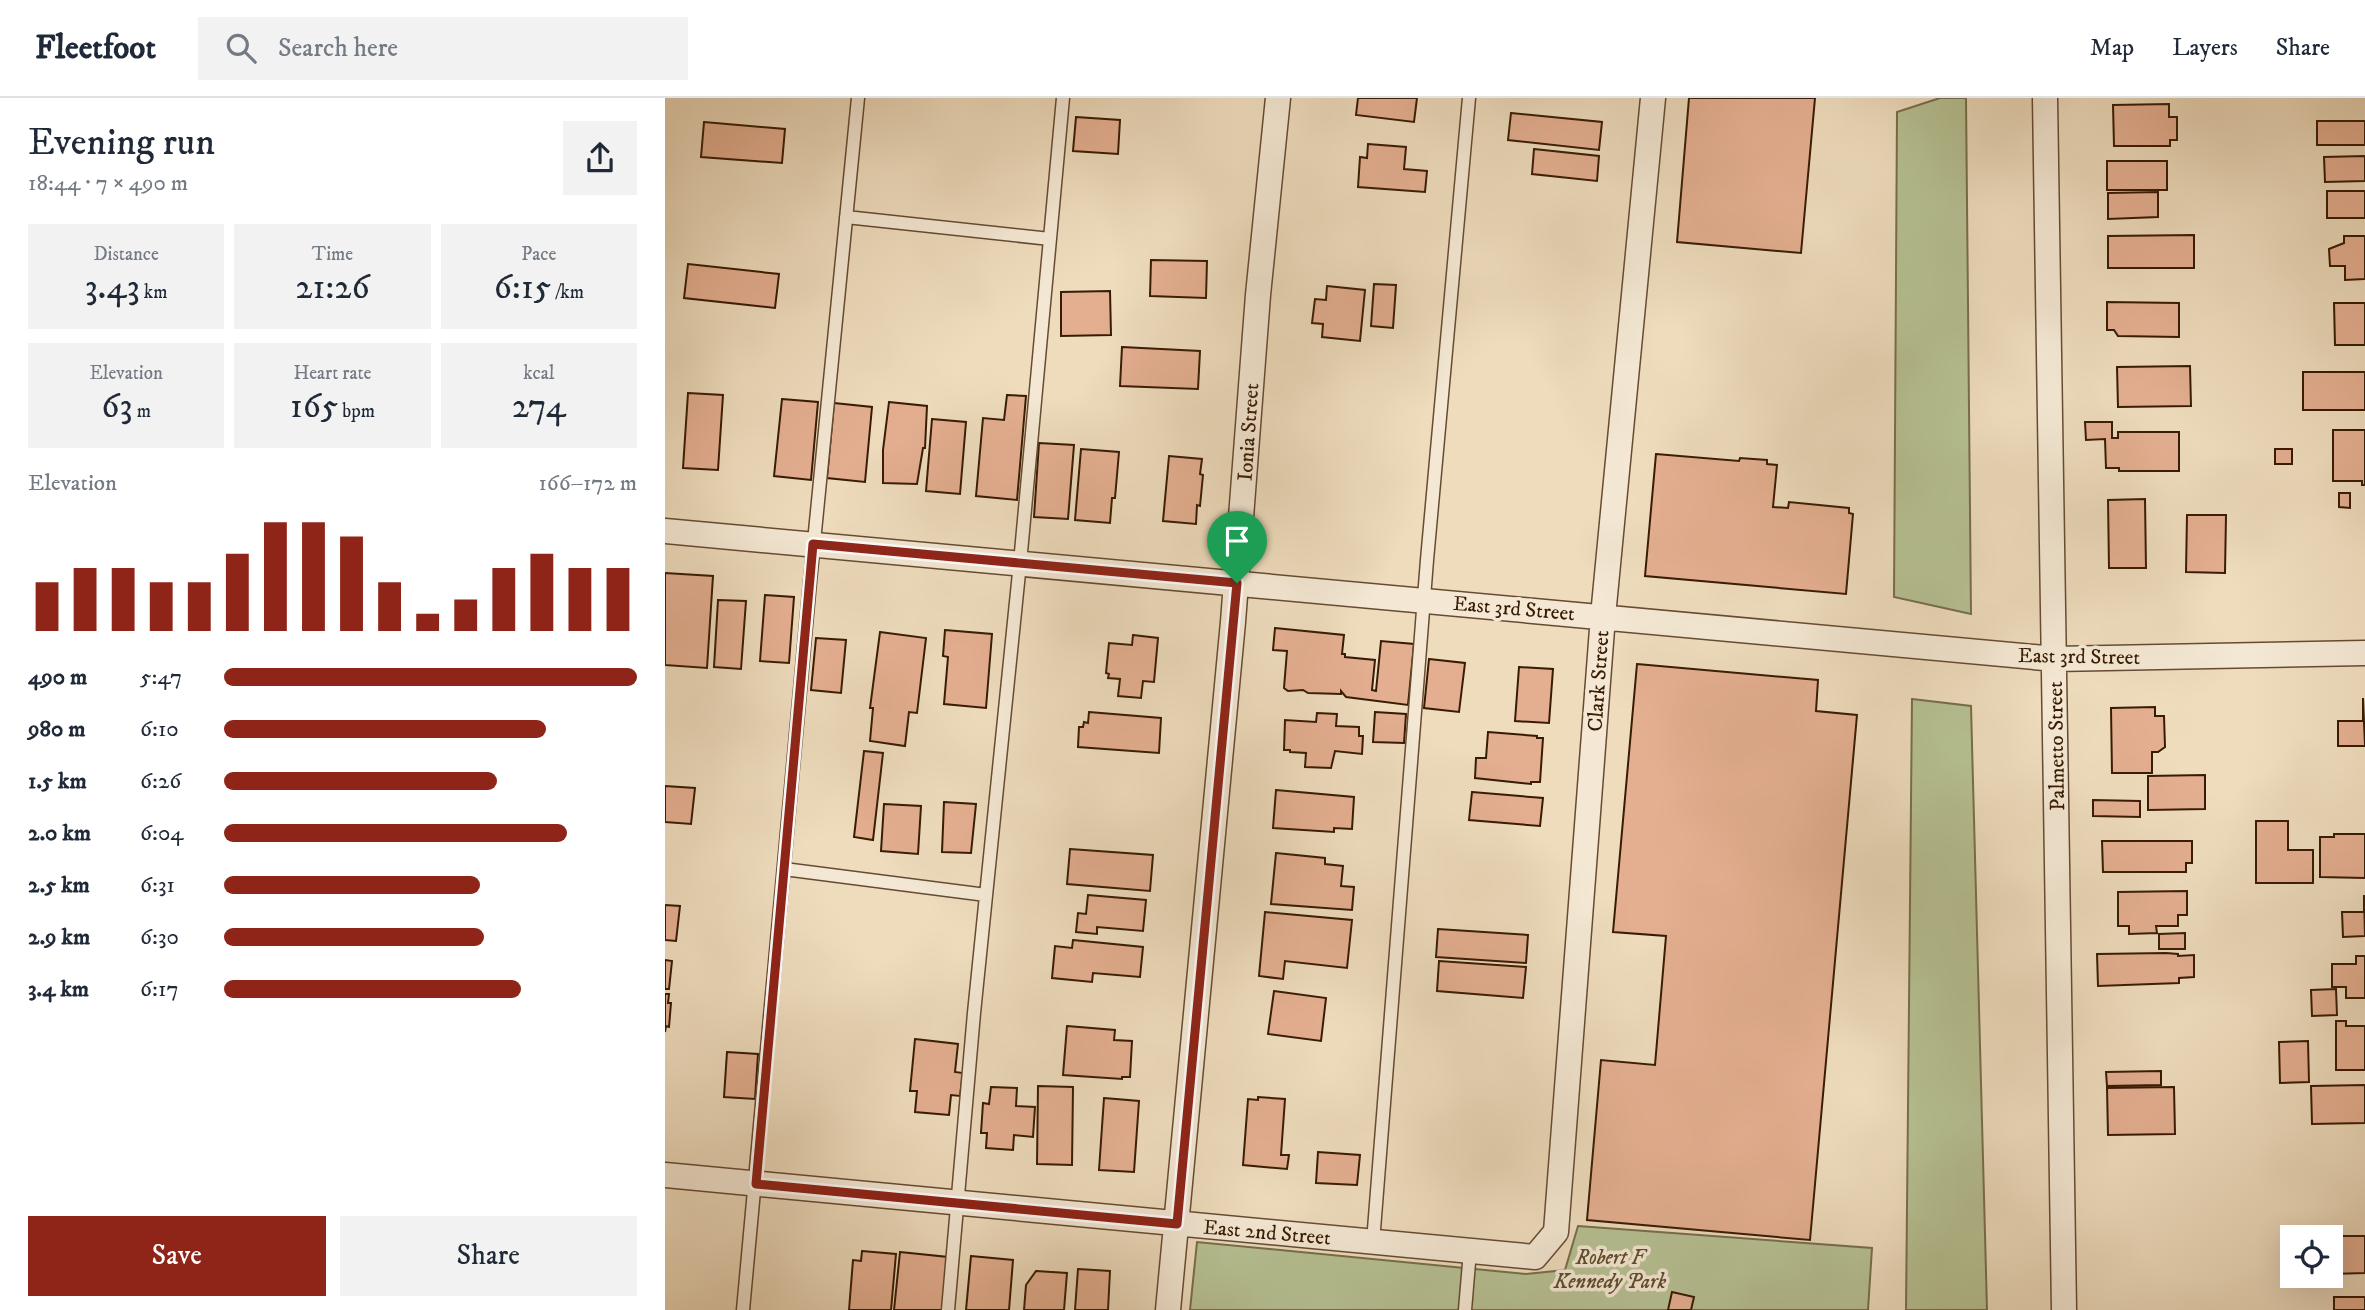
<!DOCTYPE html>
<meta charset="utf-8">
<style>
body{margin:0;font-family:"IM FELL DW Pica",serif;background:#f2f2f3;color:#1f2937;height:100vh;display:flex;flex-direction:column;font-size:26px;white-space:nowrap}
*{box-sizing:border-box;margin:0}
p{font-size:23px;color:#747a83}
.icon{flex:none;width:38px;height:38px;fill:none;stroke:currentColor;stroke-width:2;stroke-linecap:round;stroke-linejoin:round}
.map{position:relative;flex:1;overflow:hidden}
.details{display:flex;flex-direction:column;background:#fff;width:665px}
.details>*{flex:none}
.controls{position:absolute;left:1615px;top:1127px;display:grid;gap:14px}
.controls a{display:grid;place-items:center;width:63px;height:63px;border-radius:0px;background:#fff;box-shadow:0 7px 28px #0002;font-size:35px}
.pin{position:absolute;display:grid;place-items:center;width:60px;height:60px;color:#fff;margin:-72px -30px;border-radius:50% 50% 50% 0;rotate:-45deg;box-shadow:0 0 7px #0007}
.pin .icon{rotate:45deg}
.round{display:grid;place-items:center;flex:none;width:74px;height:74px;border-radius:0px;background:#f2f2f3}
.summary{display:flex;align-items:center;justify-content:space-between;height:119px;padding:0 28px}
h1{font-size:38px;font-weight:600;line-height:52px}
.metrics{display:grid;grid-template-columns:repeat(3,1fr);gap:10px;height:119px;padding:7px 28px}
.metrics div{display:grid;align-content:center;border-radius:0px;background:#f2f2f3;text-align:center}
.metrics b{font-size:35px;font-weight:600}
.metrics small{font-size:19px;font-weight:400}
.metrics p{font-size:19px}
.chart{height:196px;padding:14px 28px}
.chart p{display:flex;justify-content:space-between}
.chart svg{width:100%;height:126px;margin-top:7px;stroke:#8f2418;stroke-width:6}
.primary-button{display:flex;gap:14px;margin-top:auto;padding:14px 28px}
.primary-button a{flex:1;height:80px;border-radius:0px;background:#8f2418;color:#fff;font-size:28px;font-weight:600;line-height:80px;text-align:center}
.primary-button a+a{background:#f2f2f3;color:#1f2937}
ul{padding:0 28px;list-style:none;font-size:23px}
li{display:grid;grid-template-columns:112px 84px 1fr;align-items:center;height:52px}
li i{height:18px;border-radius:9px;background:#8f2418}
header{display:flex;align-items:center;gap:42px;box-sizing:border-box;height:98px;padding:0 35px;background:#fff;border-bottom:2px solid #e0e1e3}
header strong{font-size:33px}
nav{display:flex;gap:38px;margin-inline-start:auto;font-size:24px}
.search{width:490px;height:63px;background:#f2f2f3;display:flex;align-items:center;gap:18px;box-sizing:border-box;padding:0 24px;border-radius:0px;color:#747a83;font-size:26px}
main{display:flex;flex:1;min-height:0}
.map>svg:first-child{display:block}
.green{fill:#b6c193;stroke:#776e4b;stroke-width:2}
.building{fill:#e4af91;stroke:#381b03;stroke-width:2}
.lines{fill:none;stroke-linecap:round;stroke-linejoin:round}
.service-casing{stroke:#664b32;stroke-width:15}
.minor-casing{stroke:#664b32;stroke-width:27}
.service{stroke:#f4e8d4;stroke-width:12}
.minor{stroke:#f4e8d4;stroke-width:24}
.route-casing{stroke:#fff;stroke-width:14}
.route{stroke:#8f2418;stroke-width:9}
.labels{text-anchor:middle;stroke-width:7;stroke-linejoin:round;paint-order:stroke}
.street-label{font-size:21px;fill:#381b03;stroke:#f4e8d4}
.park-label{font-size:21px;font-style:italic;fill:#5e4d2e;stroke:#f4e8d4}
</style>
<header>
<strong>Fleetfoot</strong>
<div class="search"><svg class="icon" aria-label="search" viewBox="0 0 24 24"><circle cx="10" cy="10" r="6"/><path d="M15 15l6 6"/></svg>Search here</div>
<nav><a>Map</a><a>Layers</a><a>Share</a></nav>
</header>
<main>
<section class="details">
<div class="summary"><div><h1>Evening run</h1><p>18:44 · 7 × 490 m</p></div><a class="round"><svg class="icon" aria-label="share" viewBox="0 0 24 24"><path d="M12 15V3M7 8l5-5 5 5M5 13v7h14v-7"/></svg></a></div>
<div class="metrics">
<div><p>Distance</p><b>3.43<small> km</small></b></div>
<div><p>Time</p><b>21:26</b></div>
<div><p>Pace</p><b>6:15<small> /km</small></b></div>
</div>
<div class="metrics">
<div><p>Elevation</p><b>63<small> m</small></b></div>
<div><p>Heart rate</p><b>165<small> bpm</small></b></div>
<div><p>kcal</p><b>274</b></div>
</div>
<div class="chart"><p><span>Elevation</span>166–172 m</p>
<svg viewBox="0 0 160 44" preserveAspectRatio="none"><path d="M5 44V27M15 44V22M25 44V22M35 44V27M45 44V27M55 44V17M65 44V6M75 44V6M85 44V11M95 44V27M105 44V38M115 44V33M125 44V22M135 44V17M145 44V22M155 44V22"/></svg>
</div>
<ul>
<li><b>490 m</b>5:47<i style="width:100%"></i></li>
<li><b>980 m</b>6:10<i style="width:78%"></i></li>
<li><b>1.5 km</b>6:26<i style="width:66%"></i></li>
<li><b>2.0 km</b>6:04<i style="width:83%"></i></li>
<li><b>2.5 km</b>6:31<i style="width:62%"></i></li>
<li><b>2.9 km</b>6:30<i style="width:63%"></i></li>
<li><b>3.4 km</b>6:17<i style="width:72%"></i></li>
</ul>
<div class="primary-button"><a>Save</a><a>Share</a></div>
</section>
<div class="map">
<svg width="1700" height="1212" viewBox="0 0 1700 1212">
<rect width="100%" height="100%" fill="#eedcbd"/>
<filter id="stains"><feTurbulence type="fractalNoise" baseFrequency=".00286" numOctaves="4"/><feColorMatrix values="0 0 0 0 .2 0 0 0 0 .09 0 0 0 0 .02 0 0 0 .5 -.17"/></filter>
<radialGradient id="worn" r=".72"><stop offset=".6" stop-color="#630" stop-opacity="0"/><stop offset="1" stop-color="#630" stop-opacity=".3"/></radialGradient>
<path class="green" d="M1275,0H1301L1306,516L1229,499L1232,14Z
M1247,601L1306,608L1322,1212H1241Z
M913,1128L1207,1150L1203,1212H525L532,1144L861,1176L900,1172Z"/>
<path class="building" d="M693,0H752L749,24L691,17Z
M1024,0H1150L1136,155L1012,144Z
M1504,6V19H1512V42H1505V48H1449L1448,7Z
M846,15L937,24L934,52L843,42Z
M411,19L455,22L453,56L408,53Z
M1652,23H1700V47H1652Z
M39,24L120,31L117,65L36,59Z
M703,46L741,49L739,71L762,73L760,94L693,89L695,59L702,60Z
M869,51L934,58L932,83L867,76Z
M1700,58V83L1660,84L1659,59Z
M1442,63H1502V92H1442Z
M1662,93H1700V120H1662Z
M1493,94V119L1443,121V95Z
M1529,137V170H1443V138Z
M1679,138H1700V181L1680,182V168H1665L1664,151L1679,145Z
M486,162L542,163L541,200L485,198Z
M23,166L114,176L110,210L19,200Z
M709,186L731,187L728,230L706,228Z
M662,188L700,192L695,243L657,239L658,226L647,225L650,201L661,202Z
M445,193L446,237L396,238V194Z
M1442,204L1514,205V239L1453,238L1449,232H1442Z
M1669,205H1700V247H1670Z
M457,249L535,253L533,291L455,288Z
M1525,268L1526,308L1453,309L1452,269Z
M1638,274H1700V312H1638Z
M23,295L58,297L53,372L18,370Z
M342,297L361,298L352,402L311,398L318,320L339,322Z
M117,301L153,304L146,382L109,378Z
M224,304L262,308L260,350H258L252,386L218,385V352Z
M169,305L207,309L200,384L162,380Z
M267,321L301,324L295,396L261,393Z
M1420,324H1447V340H1453V334H1514V373H1454V370H1441L1440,341L1421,342Z
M1668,332H1700V387H1697V383H1668Z
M374,345L409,347L403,421L369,419Z
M416,351L454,354L450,400H447L445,425L410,422Z
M1610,351H1627V366H1610Z
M991,356L1074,363L1075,360L1102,362V366L1112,367L1108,409L1123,410L1124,404L1184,410V415L1188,416L1181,496L980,478Z
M504,358L537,361L535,376L538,377L535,408L532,407L531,426L498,423Z
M1674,395H1685V410L1674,409Z
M1480,401L1481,470H1444L1443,402Z
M1522,417H1561L1560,475L1521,474Z
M0,475L48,478L42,570L0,567Z
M100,497L129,499L124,565L95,563Z
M53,502L81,503L76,571L49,569Z
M610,530L679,537L677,556H680V559L710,562L707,592L711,593L716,543L749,546L743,607L681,599L676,593V596L643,595L638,592L623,593L619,590L622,553L608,552Z
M280,532L327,536L321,610L279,606L283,559L278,558Z
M215,534L261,540L252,615L244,614L240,648L205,643L208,610H205Z
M468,537L493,540L489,584L478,583L476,600L453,598L455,581L443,580L444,576L441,575L444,545L467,547Z
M151,540L181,542L176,595L146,592Z
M764,561L800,565L794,614L759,610Z
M972,566L1153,582L1151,613L1192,617L1145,1142L922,1122L936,962L990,967L1001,838L948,834Z
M854,569L888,571L884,625L850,623Z
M1698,600L1700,648H1673V623H1698Z
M1490,609V618H1499L1500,649L1493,654H1487V675H1447L1446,610Z
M424,614L496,620L494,655L413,649L414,629H418L419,624L423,625Z
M710,614L741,616L739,645L708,644Z
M652,615L672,616L671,628L694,629V638H698L697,656L670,653L666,670L640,669L641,655L625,654V652H619L620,622L651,624Z
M823,634L872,638V640H878L875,684H866V686L810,680L811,660H821Z
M199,653L218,655L208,742L189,739Z
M1540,677V711L1483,712V678Z
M0,688L30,690L26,726L0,724Z
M611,692L689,699L687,731L669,730V734L608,730Z
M807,694L878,700L875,728L804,722Z
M1428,702L1475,703V719L1428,718Z
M279,704L311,706L306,755L277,754Z
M219,706L256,708L253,756L216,753Z
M1591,723H1623V752H1648V785H1591Z
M1669,736H1700V780L1655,779V739H1669Z
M1437,743H1527V765H1521V774H1438Z
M405,751L488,757L485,793L402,786Z
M611,755L660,760V766L678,768L676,788L689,789L687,812L606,806Z
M1522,793V817H1513V828H1491L1492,835L1464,836V828H1453V794Z
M423,797L481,802L478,833L432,829V836L411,834L413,815L421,816Z
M1699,797L1700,838L1678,839L1677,814H1699Z
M0,807L15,808L11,843L0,842Z
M600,814L687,822L682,870L620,863L618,881L594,878Z
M773,831L863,837L861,865L771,859Z
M1520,835V851H1494V836Z
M408,842L478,849L475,879L428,875L427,884L387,880L390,848L407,850Z
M1501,855L1513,856V858L1529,857V879L1514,880V885L1433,888L1432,856Z
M1691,858H1700V900H1681V889H1667V866H1691Z
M0,862L7,863L4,891H0Z
M774,863L861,869L858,900L772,893Z
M1671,891L1672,917L1647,918L1646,892Z
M609,893L661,900L656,943L603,936Z
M0,896H4L3,905H6L4,929L1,928L0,934Z
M1671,923H1681V928H1700V972H1671Z
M402,928L450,932L449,942L467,943L465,979H457V981L398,977Z
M250,941L293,946L290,974L298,975L295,998L286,997L284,1017L250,1014L252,993H245Z
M1643,943L1644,984L1615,985L1614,944Z
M62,954L93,956L90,1001L59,999Z
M1496,973V987L1442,988L1441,974Z
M1700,987V1025L1647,1026L1646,988Z
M373,988L408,989L407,1067L372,1066Z
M326,989L352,990L351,1008L370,1009L368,1039L349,1037L348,1052L321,1050L322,1035H316L318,1005L324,1006Z
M1509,989L1510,1036L1443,1037L1442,990Z
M593,999L620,1001L616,1057H624L622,1071L578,1067L583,1001L593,1002Z
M439,1000L474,1003L469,1074L434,1072Z
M653,1054L695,1057L692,1087L651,1085Z
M1675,1138H1700V1175L1666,1176V1156H1676Z
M197,1153L231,1156L226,1212H184L188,1162L196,1163Z
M235,1154L283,1159L278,1212H229Z
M306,1158L348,1162L344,1212H301Z
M413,1171L445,1173L443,1212H410Z
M371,1173L402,1175L399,1212H359L361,1187Z
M1007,1194L1029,1199L1026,1212H1003Z
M1669,1199H1700V1212H1669Z"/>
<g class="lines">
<g class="service-casing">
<path id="service" d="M181,119L385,141
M119,771L321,797
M708,1144L762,462L804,0
M78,1212L145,484L193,0
M283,1212L309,915L355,465L398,0
M800,1212L805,1153"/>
</g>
<g class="minor-casing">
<path id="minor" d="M1380,0L1399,1212
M0,433L1390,561L1700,555
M0,1077L870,1159L891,1134L938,518L988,0
M503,1212L568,524L593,197L613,0"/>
</g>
<use href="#service" class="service"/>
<use href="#minor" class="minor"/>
</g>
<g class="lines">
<g class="route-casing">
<path id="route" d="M148,446L572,485L512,1126L91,1086Z"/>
</g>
<use href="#route" class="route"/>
</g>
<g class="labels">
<g class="street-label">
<text transform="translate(583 334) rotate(-86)" y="7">Ionia Street</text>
<text transform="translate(849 510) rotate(5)" y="7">East 3rd Street</text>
<text transform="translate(1414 558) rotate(1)" y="7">East 3rd Street</text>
<text transform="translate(933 583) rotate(-86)" y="7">Clark Street</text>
<text transform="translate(1391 648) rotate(-91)" y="7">Palmetto Street</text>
<text transform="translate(602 1134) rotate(5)" y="7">East 2nd Street</text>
</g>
<g class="park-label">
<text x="945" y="1166">Robert F<tspan x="945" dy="24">Kennedy Park</tspan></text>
</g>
</g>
<rect width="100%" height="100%" filter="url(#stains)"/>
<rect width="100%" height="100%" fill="url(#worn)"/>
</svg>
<div class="controls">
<a><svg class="icon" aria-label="locate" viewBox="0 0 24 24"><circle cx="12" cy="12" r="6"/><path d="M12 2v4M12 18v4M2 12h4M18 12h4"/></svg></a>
</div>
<div class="pin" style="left:572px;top:485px;background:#1e9e55"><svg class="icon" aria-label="arrive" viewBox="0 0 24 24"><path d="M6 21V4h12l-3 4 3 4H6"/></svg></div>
</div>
</main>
